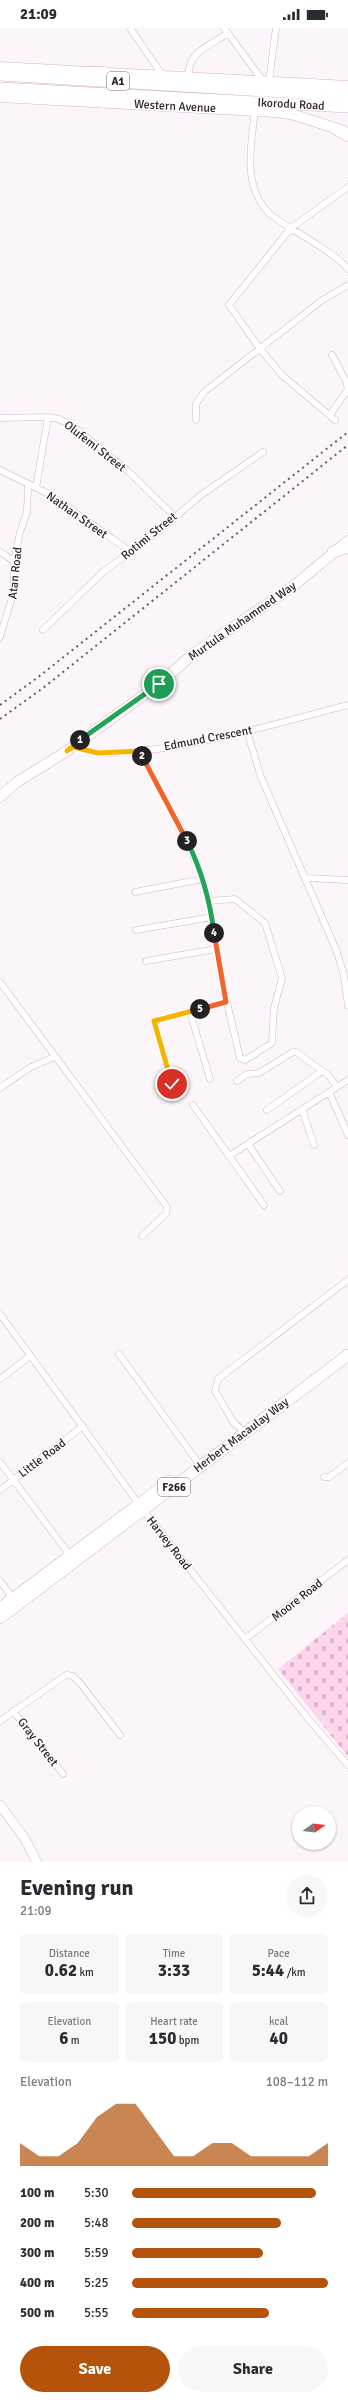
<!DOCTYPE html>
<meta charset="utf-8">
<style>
body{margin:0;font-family:Signika,sans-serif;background:#f7f7f7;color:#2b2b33;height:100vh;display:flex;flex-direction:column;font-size:15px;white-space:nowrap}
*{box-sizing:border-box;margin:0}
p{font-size:13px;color:#7c7c81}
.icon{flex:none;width:22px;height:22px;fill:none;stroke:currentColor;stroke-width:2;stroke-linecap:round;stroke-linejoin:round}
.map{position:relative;height:1834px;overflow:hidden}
.drawer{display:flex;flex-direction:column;background:#fff;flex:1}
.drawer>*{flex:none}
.needle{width:26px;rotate:75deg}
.tools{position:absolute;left:292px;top:1778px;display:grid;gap:8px}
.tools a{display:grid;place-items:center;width:44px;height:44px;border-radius:50%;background:#fff;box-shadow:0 1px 3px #0004;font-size:20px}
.pin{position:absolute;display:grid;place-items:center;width:34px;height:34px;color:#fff;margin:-17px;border:2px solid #fff;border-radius:50%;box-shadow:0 1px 4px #0007}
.km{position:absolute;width:20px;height:20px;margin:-10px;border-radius:50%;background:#222;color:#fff;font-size:11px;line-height:20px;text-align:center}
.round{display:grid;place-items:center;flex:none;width:42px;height:42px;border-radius:21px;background:#f7f7f7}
.head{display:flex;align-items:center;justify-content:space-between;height:68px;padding:0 20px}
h1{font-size:22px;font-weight:700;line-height:30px}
.stats{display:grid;grid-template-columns:repeat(3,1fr);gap:6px;height:68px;padding:4px 20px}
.stats div{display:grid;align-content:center;border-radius:6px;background:#f7f7f7;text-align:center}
.stats b{font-size:17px;font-weight:700}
.stats small{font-size:11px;font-weight:400}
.stats p{font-size:11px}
.chart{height:112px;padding:8px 20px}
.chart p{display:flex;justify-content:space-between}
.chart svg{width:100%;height:72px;margin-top:4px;fill:#b45309;opacity:.7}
.button{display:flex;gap:8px;margin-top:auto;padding:8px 20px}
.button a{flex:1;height:46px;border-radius:24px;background:#b45309;color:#fff;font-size:16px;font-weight:700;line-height:46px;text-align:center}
.button a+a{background:#f7f7f7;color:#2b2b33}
ul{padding:0 20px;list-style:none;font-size:13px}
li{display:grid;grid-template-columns:64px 48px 1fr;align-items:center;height:30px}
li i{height:10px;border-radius:5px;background:#b45309}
.status{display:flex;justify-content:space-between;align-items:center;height:28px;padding:0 20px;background:#fff;direction:ltr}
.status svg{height:11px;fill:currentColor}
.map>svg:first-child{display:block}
.cemetery{fill:url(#cemetery-stones)}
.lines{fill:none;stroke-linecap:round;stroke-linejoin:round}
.street-casing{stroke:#d6b4c8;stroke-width:7}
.secondary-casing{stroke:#d6b4c8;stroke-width:10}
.primary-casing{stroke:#d6b4c8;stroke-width:11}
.highway-casing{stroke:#d6b4c8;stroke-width:12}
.street{stroke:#fff;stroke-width:6}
.secondary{stroke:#fff;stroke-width:9}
.primary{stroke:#fff;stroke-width:10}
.highway{stroke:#fff;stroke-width:11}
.rail{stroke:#675c63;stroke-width:2;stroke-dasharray:2 4;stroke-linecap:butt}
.split-1-casing{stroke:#fff;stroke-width:8}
.split-2-casing{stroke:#fff;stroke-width:8}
.split-3-casing{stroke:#fff;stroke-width:8}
.split-4-casing{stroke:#fff;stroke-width:8}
.split-5-casing{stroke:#fff;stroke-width:8}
.split-6-casing{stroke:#fff;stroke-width:8}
.split-1{stroke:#22a559;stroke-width:5}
.split-2{stroke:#f5b400;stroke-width:5}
.split-3{stroke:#f0652b;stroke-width:5}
.split-4{stroke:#22a559;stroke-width:5}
.split-5{stroke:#f0652b;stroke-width:5}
.split-6{stroke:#f5b400;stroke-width:5}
.labels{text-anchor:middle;stroke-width:3;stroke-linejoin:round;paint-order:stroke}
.shield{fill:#fff;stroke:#6e656b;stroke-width:1}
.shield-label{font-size:11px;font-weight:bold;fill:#30232b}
.street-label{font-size:12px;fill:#30232b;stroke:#fff}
</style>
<div class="status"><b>21:09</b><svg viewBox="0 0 49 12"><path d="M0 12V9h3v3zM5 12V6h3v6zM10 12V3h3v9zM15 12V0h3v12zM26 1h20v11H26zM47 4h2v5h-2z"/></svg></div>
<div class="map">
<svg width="348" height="1834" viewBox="0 0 348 1834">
<defs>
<pattern id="cemetery-stones" width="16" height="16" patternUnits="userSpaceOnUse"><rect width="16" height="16" fill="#ffd5ed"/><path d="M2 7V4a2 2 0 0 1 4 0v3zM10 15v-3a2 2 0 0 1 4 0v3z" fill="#dbb7cb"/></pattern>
</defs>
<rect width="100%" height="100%" fill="#fcf5f9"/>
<path class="cemetery" d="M348,1585V1729L278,1641Z"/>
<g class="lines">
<g class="street-casing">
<path id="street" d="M130,0L163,48
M224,0L263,53
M189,49C186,25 210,17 228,5
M269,53L276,0
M255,83C251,117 242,158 269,185C280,195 294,202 307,210C322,220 337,228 348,241
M330,387L348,361L346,353L332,327
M0,390L48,389L59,391L73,398L129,444L174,488
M196,392V376L204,364L321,273L348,257
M335,392L283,348L260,321L229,277L291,200L348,159
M0,442L51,467L131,524
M36,460L48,389
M0,524L14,533
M43,602L103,544L159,503L201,467L263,424
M0,609L14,563V533L20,504L27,484L28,457
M247,703L261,749L337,924L344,948L348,978
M72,720C84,720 96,726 110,725C186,723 274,696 348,677
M139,723L180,799L203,851L212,889L221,949L240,1030L245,1032L272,1015L274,980L282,950L265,895L235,871L209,873
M305,850L348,852
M135,864L203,851
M136,902L212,889
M146,933L216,921
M0,954L167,1179L166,1186L142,1208
M190,984L210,1051
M237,1053L247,1046L259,1045L293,1024H296L328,1047L337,1059
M172,1056L154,993L226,974
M0,1060L29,1040L54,1029
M329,1064L348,1107
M193,1077L264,1177
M302,1081L314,1117
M267,1082L322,1043
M248,1116L280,1163
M229,1128L348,1052
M0,1286L144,1483L305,1687L348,1737
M119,1326L197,1433
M0,1351L30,1328
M241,1401L234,1395L215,1363L218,1351L348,1252
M0,1434L69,1526
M324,1449H329L348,1435
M0,1462L83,1398
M0,1553L13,1570
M245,1611L348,1532
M13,1683L63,1746
M0,1693L66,1647L73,1648L80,1655L120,1707"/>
</g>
<g class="secondary-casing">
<path id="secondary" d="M0,1777L25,1811L37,1834"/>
</g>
<g class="primary-casing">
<path id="primary" d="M0,39L348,58
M0,69L276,84L295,87L344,103
M0,769L17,754L67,723L159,656L192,627L292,559L348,513"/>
</g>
<g class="highway-casing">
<path id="highway" d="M81,45L104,44
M0,47L348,68
M0,60L348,79
M84,71L103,74
M336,101L348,108
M333,524L348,519
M0,1580L170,1453
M0,1590L348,1327"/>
</g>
<use href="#street" class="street"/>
<use href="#secondary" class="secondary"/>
<use href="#primary" class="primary"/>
<use href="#highway" class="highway"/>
<path class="rail" d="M0,677L37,650L348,404
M0,691L43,660L348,417"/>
</g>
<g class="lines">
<g class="split-1-casing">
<path id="split-1" d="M80,712L159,656"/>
</g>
<g class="split-2-casing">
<path id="split-2" d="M80,712L67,723L73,719L98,725L139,723L142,728"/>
</g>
<g class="split-3-casing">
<path id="split-3" d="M142,728L187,813"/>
</g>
<g class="split-4-casing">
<path id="split-4" d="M187,813C202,843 210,873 214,905"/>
</g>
<g class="split-5-casing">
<path id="split-5" d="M200,981L226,974L214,905"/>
</g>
<g class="split-6-casing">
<path id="split-6" d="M172,1056L154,993L200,981"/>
</g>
<use href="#split-1" class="split-1"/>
<use href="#split-2" class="split-2"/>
<use href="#split-3" class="split-3"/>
<use href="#split-4" class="split-4"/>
<use href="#split-5" class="split-5"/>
<use href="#split-6" class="split-6"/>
</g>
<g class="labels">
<g class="shield">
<rect x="107" y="44" width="22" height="18" rx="3"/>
<rect x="158" y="1450" width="32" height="18" rx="3"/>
</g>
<g class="shield-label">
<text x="118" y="57">A1</text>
<text x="174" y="1463">F266</text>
</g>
<g class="street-label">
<text transform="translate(291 76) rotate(3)" y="4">Ikorodu Road</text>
<text transform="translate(175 78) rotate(3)" y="4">Western Avenue</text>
<text transform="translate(95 418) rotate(38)" y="4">Olufemi Street</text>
<text transform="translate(77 487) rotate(35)" y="4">Nathan Street</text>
<text transform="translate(149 508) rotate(-39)" y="4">Rotimi Street</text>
<text transform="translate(15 545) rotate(-84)" y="4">Atan Road</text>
<text transform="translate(242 593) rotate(-35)" y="4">Murtula Muhammed Way</text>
<text transform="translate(208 710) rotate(-11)" y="4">Edmund Crescent</text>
<text transform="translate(241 1407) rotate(-37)" y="4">Herbert Macaulay Way</text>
<text transform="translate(42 1430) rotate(-37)" y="4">Little Road</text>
<text transform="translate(169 1515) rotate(52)" y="4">Harvey Road</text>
<text transform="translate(297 1572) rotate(-38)" y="4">Moore Road</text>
<text transform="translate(38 1714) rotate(52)" y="4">Gray Street</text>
</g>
</g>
</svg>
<div class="tools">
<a><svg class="needle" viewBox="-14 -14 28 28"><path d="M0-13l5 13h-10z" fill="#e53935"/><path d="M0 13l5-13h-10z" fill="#7c7c81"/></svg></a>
</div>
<div class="pin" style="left:159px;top:656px;background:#1e9e55"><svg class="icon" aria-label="arrive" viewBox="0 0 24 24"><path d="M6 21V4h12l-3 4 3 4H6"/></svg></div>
<div class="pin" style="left:172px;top:1056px;background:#d93025"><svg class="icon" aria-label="check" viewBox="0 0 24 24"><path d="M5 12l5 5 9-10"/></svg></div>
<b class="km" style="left:80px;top:712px">1</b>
<b class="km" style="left:142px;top:728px">2</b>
<b class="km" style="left:187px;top:813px">3</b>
<b class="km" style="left:214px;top:905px">4</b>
<b class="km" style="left:200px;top:981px">5</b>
</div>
<section class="drawer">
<div class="head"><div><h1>Evening run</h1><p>21:09</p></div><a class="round"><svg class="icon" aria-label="share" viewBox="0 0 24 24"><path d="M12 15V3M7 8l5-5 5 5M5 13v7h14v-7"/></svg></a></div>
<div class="stats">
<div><p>Distance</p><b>0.62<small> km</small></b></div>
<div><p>Time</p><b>3:33</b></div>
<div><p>Pace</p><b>5:44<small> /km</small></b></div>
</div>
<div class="stats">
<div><p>Elevation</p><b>6<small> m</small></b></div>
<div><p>Heart rate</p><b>150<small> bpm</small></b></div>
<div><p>kcal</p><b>40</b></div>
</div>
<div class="chart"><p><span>Elevation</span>108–112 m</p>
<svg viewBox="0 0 160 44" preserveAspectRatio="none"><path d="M0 44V30L10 38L20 38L30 30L40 14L50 6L60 6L70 22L80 38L90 38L100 30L110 30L120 38L130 38L140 38L150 38L160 30V44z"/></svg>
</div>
<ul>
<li><b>100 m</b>5:30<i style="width:94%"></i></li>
<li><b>200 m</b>5:48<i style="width:76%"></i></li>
<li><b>300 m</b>5:59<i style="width:67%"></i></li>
<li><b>400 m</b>5:25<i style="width:100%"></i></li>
<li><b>500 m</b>5:55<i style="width:70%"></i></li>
</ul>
<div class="button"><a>Save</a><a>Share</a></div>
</section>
